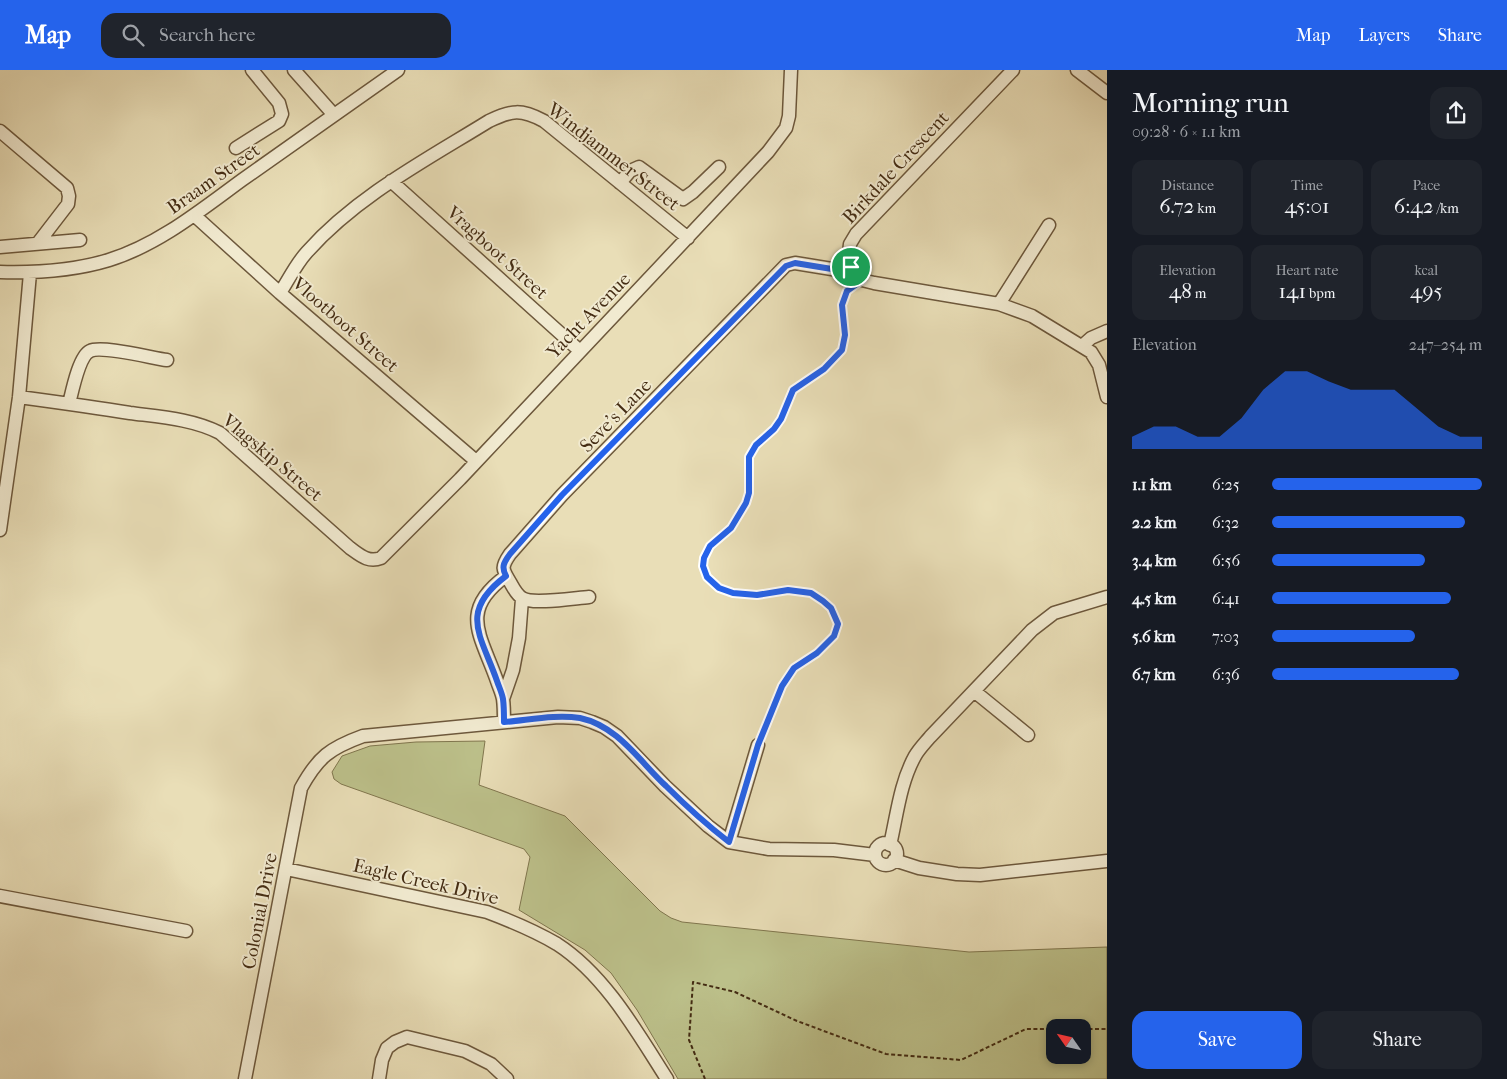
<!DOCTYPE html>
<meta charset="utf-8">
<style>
body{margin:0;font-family:"IM FELL French Canon",serif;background:#20242c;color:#f1f3f6;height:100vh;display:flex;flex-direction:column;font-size:19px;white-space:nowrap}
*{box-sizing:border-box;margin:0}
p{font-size:16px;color:#9ea1a6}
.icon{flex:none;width:28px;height:28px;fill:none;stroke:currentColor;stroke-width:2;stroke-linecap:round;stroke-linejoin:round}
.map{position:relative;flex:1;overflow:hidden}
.details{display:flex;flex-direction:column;background:#171b24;width:400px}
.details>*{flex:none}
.needle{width:32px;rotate:304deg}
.fabs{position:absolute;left:1046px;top:949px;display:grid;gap:10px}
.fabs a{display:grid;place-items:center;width:45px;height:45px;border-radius:10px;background:#171b24;box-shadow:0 2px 8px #0003;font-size:25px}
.pin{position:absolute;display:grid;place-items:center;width:42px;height:42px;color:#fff;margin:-21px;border:2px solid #fff;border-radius:50%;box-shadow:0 1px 5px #0007}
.round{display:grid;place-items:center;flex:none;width:52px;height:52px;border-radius:15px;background:#20242c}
.summary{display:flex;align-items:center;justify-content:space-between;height:85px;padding:0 25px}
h1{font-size:28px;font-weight:600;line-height:38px}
.metrics{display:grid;grid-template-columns:repeat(3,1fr);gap:8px;height:85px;padding:5px 25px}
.metrics div{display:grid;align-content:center;border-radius:12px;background:#20242c;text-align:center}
.metrics b{font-size:21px;font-weight:600}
.metrics small{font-size:14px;font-weight:400}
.metrics p{font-size:14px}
.chart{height:140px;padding:10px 25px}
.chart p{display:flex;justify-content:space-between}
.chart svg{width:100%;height:90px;margin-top:5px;fill:#2563eb;opacity:.7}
.primary-button{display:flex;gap:10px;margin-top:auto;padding:10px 25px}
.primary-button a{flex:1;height:58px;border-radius:15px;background:#2563eb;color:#fff;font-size:20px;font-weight:600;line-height:58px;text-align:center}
.primary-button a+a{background:#20242c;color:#f1f3f6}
ul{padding:0 25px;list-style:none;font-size:16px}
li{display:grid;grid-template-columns:80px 60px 1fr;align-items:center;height:38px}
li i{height:12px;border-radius:6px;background:#2563eb}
header{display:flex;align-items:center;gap:30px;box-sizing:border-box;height:70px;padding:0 25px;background:#2563eb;color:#fff}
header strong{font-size:24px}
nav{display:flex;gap:28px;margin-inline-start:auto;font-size:18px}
.search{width:350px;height:45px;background:#20242c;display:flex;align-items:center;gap:12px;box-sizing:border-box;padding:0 18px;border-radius:15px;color:#9ea1a6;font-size:19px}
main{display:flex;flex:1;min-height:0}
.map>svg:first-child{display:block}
.green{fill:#bcc08a;stroke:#80764e;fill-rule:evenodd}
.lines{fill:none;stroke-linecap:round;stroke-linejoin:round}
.minor-casing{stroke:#6d583c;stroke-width:15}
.path{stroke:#442c13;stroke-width:2;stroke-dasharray:4 2.5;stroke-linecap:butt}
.minor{stroke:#f1ead0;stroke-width:12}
.route-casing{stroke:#fff;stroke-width:10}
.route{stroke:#2563eb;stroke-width:6}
.labels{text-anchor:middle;stroke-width:4;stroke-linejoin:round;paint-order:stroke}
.street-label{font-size:19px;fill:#442c13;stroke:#f1ead0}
</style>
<header>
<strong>Map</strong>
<div class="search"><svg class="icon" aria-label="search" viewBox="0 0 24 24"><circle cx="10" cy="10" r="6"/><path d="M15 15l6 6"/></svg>Search here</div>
<nav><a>Map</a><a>Layers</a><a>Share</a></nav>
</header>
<main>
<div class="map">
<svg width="1107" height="1009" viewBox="0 0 1107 1009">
<rect width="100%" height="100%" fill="#e9deb7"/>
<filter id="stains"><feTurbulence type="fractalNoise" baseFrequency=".004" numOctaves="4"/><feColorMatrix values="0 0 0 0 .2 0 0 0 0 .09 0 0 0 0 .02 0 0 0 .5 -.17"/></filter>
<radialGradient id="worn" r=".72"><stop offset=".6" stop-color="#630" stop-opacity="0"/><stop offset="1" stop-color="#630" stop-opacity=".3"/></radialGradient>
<path class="green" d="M485,671L479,715L565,746L660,841L671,848L682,852L969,882L1107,877V1009H678L637,940L611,903L585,880L519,840L530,787L524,779L341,714L334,709L332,702L342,686L370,676L416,672ZM1055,958H1082V985H1055Z"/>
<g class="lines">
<g class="minor-casing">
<path id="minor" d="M294,0L334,45
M1013,0L856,164L850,174L849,183L851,197L862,210L874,213L999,234L1032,246L1091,282L1099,295L1107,327
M1077,0L1107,23
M0,61L67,118L69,126L68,134L38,173
M236,78L279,51L282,44L279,33L252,0
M391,111L580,281
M620,113L630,101L639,97L683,129L693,122L719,97
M194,145L280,223L476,391
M0,177L80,170
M0,202C37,203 73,201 109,190C158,175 201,140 242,110C294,73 346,37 398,0
M280,223C289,209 296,194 307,182C357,126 426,90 489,51C512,40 521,39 544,51L688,168
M999,234L1049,155
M1082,276L1091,268L1107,261
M19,327C56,332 93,337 130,343C161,347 193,349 220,363L350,478C360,485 368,493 381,488L460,409L768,82L786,58L789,46L791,0
M69,334C72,322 79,286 90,281C101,275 152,288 167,290
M0,460L19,327L30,203
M589,527C575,528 532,535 522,528C516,524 513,517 510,512C502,499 501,497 510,484L562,425L786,195L795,193L838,200L851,197
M974,621L1028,665
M503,629L513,600L519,568L522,529
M504,652C504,645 504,636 503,629C502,623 499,617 497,611C481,565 458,541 506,506
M729,772L758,675
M875 784a11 11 0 1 1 22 0a11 11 0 1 1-22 0Z
M890,775C897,745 900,713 915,686C919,679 925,673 930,667L1032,560L1054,543L1107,527
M894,790L919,798L957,804L980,805L1107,791
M286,799L487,842C511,851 535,861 557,874C605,905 637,962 667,1009
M0,826L186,861
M245,1009L301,718C318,687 330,678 363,666L558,647L580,648L592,652L604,657L617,666L665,716L708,756L729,772L769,779L834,780L875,785
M379,1009L382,990L387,978L395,972L407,967L465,981L491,994L507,1009"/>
</g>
<path class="path" d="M761,666C770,645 778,614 794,598C805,586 840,574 837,554C836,547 831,539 827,534C796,503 746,542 715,514C713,512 709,510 707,507C691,483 719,472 731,458C737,451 746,434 749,425C752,414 746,398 749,387C753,374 769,367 776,356C783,347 788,325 794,319C810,306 829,298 841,281C854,262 831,233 853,217
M1082,959H1107
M705,1009L689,970L693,912L735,922L797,951L886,984L961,990L1026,959H1055"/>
<use href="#minor" class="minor"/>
</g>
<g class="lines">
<g class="route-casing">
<path id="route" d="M795,193L838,200L851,197L862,210L847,221L842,235L845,265L842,280L824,299L793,320L781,349L774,359L756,375L749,387V423L746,433L731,458L710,476L704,488L703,496L707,507L719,518L733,523L757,525L788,520L811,523L823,531L831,538L838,554L834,566L817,583L794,598L782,616L758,675L729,772C707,755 686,736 666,716C640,692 618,656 580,648C556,644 529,650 504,652C504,645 504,636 503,629C502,623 499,617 497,611C481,565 458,542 506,506C501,497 504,492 510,484L562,425L786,196Z"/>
</g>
<use href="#route" class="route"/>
</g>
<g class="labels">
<g class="street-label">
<text transform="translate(614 86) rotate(38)" y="7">Windjammer Street</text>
<text transform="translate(895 97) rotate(-47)" y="7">Birkdale Crescent</text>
<text transform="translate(213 108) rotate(-35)" y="7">Braam Street</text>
<text transform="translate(498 182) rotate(42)" y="7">Vragboot Street</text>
<text transform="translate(588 245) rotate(-46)" y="7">Yacht Avenue</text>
<text transform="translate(346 254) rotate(41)" y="7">Vlootboot Street</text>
<text transform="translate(615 345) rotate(-46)" y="7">Seve's Lane</text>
<text transform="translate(273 387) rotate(40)" y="7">Vlagskip Street</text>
<text transform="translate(426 811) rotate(13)" y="7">Eagle Creek Drive</text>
<text transform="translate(259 841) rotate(-79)" y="7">Colonial Drive</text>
</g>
</g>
<rect width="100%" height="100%" filter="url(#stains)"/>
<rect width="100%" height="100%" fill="url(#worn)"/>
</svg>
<div class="fabs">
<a><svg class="needle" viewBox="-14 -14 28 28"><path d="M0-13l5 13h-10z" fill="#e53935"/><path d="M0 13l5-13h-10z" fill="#9ea1a6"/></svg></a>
</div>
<div class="pin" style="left:851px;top:197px;background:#1e9e55"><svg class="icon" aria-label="arrive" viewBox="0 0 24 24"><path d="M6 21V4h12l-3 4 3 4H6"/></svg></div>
</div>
<section class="details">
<div class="summary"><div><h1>Morning run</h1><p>09:28 · 6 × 1.1 km</p></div><a class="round"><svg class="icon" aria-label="share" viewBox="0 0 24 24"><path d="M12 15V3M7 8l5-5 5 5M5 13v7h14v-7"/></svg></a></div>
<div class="metrics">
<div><p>Distance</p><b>6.72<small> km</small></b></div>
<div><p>Time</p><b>45:01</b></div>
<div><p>Pace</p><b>6:42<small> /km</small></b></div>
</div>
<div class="metrics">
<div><p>Elevation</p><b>48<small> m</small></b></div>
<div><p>Heart rate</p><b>141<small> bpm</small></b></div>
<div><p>kcal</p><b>495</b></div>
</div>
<div class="chart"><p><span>Elevation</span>247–254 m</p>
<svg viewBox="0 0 160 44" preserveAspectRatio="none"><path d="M0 44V38L10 33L20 33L30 38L40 38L50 29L60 15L70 6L80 6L90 11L100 15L110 15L120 15L130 24L140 33L150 38L160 38V44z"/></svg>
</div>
<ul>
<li><b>1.1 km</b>6:25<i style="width:100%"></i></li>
<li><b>2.2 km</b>6:32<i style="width:92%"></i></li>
<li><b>3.4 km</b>6:56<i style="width:73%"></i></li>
<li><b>4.5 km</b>6:41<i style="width:85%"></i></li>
<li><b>5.6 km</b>7:03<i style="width:68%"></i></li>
<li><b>6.7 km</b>6:36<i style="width:89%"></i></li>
</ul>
<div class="primary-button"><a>Save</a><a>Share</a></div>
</section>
</main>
